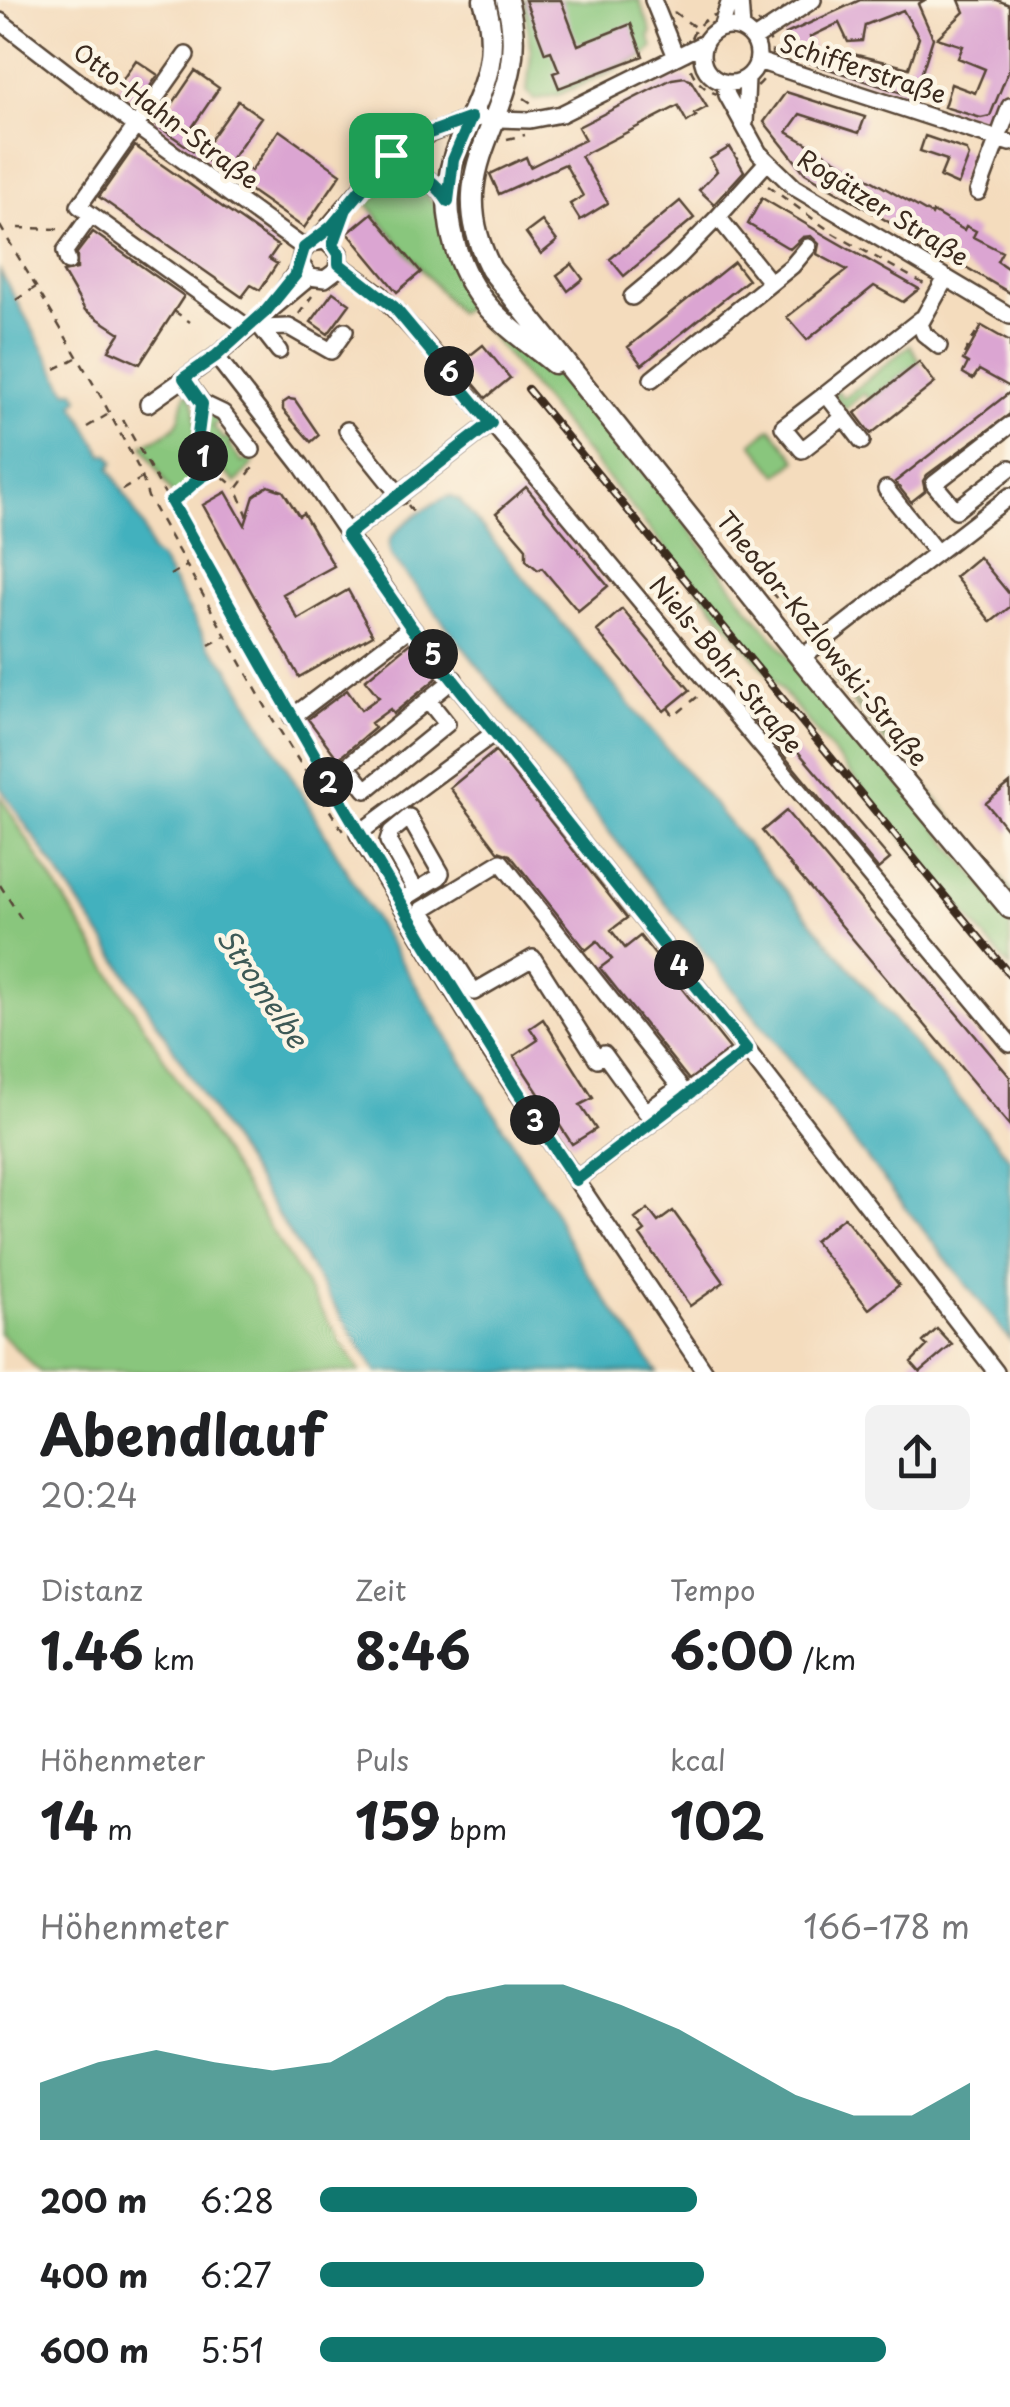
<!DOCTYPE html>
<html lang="de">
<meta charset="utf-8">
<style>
body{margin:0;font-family:"Playpen Sans",sans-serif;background:#f2f2f2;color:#202124;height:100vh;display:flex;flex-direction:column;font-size:38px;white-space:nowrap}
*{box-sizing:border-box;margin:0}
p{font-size:32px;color:#757577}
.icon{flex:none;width:55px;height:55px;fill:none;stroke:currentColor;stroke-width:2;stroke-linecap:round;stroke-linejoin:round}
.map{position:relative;height:1372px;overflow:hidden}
.drawer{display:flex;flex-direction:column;background:#fff;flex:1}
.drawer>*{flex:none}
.pin{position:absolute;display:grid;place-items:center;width:85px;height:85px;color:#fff;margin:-42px;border-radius:20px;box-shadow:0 5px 15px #0006}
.km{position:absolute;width:50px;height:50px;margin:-25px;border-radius:50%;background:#222;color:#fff;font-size:28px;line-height:50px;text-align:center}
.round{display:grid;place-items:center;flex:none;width:105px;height:105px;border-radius:15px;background:#f2f2f2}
.summary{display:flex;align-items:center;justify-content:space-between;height:170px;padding:0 40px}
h1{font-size:55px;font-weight:700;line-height:75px}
.metrics{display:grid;grid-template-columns:repeat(3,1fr);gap:15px;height:170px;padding:10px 40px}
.metrics div{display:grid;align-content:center}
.metrics b{font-size:50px;font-weight:700}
.metrics small{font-size:28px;font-weight:400}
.metrics p{font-size:28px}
.chart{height:280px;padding:20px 40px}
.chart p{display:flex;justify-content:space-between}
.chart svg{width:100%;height:180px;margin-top:10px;fill:#0f766e;opacity:.7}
ul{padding:0 40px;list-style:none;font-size:32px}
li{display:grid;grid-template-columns:160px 120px 1fr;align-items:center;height:75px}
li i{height:25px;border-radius:12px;background:#0f766e}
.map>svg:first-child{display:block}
.green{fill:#89c67d;stroke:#62784e;stroke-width:2.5}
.water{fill:#42b1be;stroke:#3e6e6e;stroke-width:2.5}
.building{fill:#dba5d2;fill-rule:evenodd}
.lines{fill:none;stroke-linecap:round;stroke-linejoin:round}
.minor-casing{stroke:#574536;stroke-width:20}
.major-casing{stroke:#574536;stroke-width:25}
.path{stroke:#574536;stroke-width:2.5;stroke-dasharray:8 8;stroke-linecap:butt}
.minor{stroke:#fff;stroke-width:15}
.major{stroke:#fff;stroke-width:20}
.rail-casing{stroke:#3b2a1e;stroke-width:8}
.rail{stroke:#fcf5e5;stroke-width:4;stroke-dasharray:11;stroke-linecap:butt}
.route-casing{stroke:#fff;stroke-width:20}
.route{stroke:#0f766e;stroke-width:12}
.labels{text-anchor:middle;stroke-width:9;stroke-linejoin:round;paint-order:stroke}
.street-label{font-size:25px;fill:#3b2a1e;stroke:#fcf5e5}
.water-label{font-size:28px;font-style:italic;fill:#3d5956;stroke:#fcf5e5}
</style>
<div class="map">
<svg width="1010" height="1372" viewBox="0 0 1010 1372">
<rect width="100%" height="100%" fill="#fcf5e5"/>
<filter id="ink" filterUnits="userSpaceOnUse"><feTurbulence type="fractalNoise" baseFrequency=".01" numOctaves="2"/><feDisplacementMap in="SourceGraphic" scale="20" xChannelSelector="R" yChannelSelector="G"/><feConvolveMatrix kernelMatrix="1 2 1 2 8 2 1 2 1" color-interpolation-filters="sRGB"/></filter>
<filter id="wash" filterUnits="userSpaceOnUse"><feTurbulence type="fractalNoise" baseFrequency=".0048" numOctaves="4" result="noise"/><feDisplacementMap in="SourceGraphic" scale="40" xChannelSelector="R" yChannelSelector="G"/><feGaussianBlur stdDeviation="2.25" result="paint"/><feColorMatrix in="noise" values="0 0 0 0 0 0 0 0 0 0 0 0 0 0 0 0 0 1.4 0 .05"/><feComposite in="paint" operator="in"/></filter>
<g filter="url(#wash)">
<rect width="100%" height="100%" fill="#f4dcbd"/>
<path class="green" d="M524,0H639L652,33L649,36L653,47L645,56L560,94L534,100L527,91L531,53Z
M406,182L423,189L436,207H442L495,324L577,391L671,504L746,605L818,692L872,750L1010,918V968L467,307L458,313L368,205L384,188Z
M910,345L920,361L870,400L864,393L845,409L834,396L837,390L844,398Z
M188,392C205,419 185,436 209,467L187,489L173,496L143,445C154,438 169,435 177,423C184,412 179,402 188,392Z
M202,410L221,420L213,426L224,440L232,434L235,439L228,445L242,463L251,458L254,462L236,483C209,456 197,453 202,410Z
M771,428L797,460L778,475L752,443Z
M833,678L838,679L1010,889V894Z
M0,796L360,1372H40L0,1333Z"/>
<path class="water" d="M0,271L67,391H75L79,398L74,404L103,455L109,454L114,462L110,468L143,526L152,553L161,560L209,645L228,667L373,916L552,1206C576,1267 622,1318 657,1372H376L117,959L0,787Z
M450,496L459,500L1010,1159V1340L392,557C390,551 388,547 390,540C396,527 436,500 450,496Z"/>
<g id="blocks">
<path class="building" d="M525,0H561L578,45L631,24L643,56L559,88L553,73L559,71L551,51L545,53Z
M860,0H925L918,4L933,38L914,97L792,57L782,47L786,34ZM903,10L919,38L909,68L845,52L843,60L811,50L813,47L810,37L839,23L848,42L862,41L865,25Z
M959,0H997L1010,5V67L990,116L981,118L944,107L951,84L975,93L985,69L958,58L963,46L937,38L964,12Z
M136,60L158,75L139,102L117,88Z
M195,71L219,88L191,129L209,142L238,101L261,117L232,158L251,171L279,130L341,174L304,228L152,122L160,111L165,115Z
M685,77L691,81L707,107L694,114L696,116L687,122L678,106L581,156L608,203L580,220L570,204L583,196L565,164L499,194L490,174L526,157L530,167L566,149L585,140L578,127L672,79Z
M786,92L865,117L859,133L800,114L787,132L932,215L933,212L964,230L966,226L976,231L973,237L1002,252L997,261L1010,270V293L805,173L764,122Z
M925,136L966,150L969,156L958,185L940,177L947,160L920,151Z
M135,146L278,246L269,259L277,264L260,290L251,285L242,297L99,197Z
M730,147L744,171L714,204L699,190L717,171L710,159Z
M762,198L826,236L919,289L903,302L874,286L807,340L787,317L847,270L817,254L819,244L811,236L803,237L790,249L748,224Z
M680,201L694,218L624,276L610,259Z
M372,213L421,272L397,292L348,233Z
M542,221L557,241L541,254L526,233Z
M93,232L184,296L140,364L109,350L120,333L85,310L63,272L77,269V253Z
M734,262L748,280L642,365L628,347Z
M572,264L583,279L568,291L557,275Z
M333,292L350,304L328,334L311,322Z
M982,326L1010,342V387L979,370L973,379L963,373L968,363L963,360Z
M483,345L510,378L486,398L458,365Z
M919,362L935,383L871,434L855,413Z
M1010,392V414L927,475L923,481L925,491L911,502L895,482Z
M289,399L295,400L319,435L311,442L283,410V403Z
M268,486L283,491L299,516L303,513L334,566L283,594L298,619L348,590L373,635L299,677L203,505L226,492L245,525L254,496Z
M526,487L608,586L578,611L542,568L538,570L526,560V548L496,513Z
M979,557L1010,595V607L991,622L955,577Z
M622,609L690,690L664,711L597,631Z
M410,643L437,678L393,714L390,709L371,723L375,728L338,759L308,719L347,690L361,710L379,697L365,680Z
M746,691L890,859L878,869L737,699Z
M495,751L627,918L611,930L625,948L640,936L730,1049L689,1080L600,968L612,959L597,941L586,950L510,855L498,851L450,788Z
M1010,783V833L986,803Z
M786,811L1010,1077V1126L762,831Z
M543,1019L593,1098L580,1105L596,1129L572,1144L514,1056L538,1040L530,1028Z
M648,1209L658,1222L673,1211L724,1282L690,1306L640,1235L645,1231L635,1219Z
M844,1217L899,1285L869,1309L814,1241Z
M937,1329L952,1345L920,1372L911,1362L927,1346L923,1342Z"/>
</g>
</g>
<g filter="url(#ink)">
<use href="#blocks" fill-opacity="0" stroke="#574536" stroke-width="2.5"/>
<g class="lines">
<g class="minor-casing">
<path id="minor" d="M653,0L676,57
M740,0L742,29
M0,21L137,127L304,248
M702 55a28 28 0 1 1 56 0a28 28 0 1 1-56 0Z
M721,28L730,0
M754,39L813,0
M186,55L79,206L247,327
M758,61L1010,143
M724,82L727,95L759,153L794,187L1010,316
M745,123L747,78
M376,170C408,169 430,172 448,201
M978,192L1010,106
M317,240L383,162L409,142L471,118L530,120L561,114L704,43
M68,262L65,251L91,215
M339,264L380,294L426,344L1010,1044
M771,283L792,266L808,247
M282,293L298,269L302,253L310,243L325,241L339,253L337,270L325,279L310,277L301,264
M632,297L674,262L718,217
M258,324L279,351
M261,328L289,327L331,351L345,331
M939,346L924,334L920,324L946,278
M216,356L301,465L411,627L747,1050L996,1372
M184,378L202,403L223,413L252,450
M652,379L771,283L718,217L767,162
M826,394L783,427L802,450L844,417
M148,404L216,356L310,277
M1010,425L934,484L956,510L1010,468
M347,430L400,496
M862,441L826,394L921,319
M886,489L937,553
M347,535L491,423
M801,658L1010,496
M428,700L447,724L366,790L347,766L454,679
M292,717L411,627
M494,733L358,834L487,1047L705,1372
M501,862L680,1087L646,1112L604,1054L597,1059L533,958L474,992L422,910Z
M400,901L439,877L441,873L409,817L391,832L388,841L416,891
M576,1180L747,1050"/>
</g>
<g class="major-casing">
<path id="major" d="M484,0C502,56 482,90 460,141C436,194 450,264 489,308C508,329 532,345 554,363
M507,0C538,112 432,155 491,269L801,658L1010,908"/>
</g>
<path class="path" d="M674,12L696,28
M688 54a42 42 0 1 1 84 0a42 42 0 1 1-84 0Z
M524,98L533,104
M507,139L525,135
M768,186L834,234L926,285
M0,226L100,395L141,473L148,497L272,718L344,833
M18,228L61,229
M16,300L36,287
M174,311L190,322
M299,314L312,296
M964,354L980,325
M55,369L76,358
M199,417L198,445L214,469
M123,420L285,705
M87,427L107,415
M122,490L142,478
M172,500C189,492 197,476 215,470L236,488
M408,505L416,516
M248,517L237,489L255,465
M170,575L186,566
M772,592L810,635
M209,645L225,636
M827,657L835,671
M668,708L674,716L702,693
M299,730L351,823
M0,885L24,923"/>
<use href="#minor" class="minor"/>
<use href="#major" class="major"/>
<g class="rail-casing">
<path id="rail" d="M528,389L1010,975"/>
</g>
<use href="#rail" class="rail"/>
</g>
</g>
<g class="lines" filter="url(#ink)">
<g class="route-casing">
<path id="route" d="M391,155L331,227L304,248L296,274L266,311L216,356L184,378L202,404L197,442L216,470C196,476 188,492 171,501C300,732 429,961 576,1180L747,1050L411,627L347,535L491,423L394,307L339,264V254L333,245L347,206L376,170C409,169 430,172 448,201L453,160L471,118L421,136L391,155"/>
</g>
<use href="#route" class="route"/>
</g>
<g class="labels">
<g class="street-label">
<text transform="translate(863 69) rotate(18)" y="9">Schifferstraße</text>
<text transform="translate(166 116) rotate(37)" y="9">Otto-Hahn-Straße</text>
<text transform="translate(883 208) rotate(32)" y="9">Rogätzer Straße</text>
<text transform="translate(822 639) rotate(51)" y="9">Theodor-Kozlowski-Straße</text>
<text transform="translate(726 665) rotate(50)" y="9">Niels-Bohr-Straße</text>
</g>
<g class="water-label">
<text transform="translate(262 988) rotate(56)" y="10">Stromelbe</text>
</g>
</g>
</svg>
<div class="pin" style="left:391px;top:155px;background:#1e9e55"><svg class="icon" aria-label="arrive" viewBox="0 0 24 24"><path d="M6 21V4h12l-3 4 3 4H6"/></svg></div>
<b class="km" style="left:203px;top:456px">1</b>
<b class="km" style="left:328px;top:782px">2</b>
<b class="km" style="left:535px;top:1120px">3</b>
<b class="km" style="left:679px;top:965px">4</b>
<b class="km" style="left:433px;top:654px">5</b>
<b class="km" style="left:449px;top:371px">6</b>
</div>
<section class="drawer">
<div class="summary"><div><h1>Abendlauf</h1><p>20:24</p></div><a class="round"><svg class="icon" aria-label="share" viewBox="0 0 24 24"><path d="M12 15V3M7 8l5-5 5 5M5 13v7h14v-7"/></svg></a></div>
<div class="metrics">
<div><p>Distanz</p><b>1.46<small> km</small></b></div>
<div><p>Zeit</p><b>8:46</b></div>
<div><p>Tempo</p><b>6:00<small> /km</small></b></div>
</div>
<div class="metrics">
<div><p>Höhenmeter</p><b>14<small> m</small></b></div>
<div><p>Puls</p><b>159<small> bpm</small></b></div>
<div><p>kcal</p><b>102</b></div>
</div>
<div class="chart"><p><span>Höhenmeter</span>166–178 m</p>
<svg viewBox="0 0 160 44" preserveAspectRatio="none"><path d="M0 44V30L10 25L20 22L30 25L40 27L50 25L60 17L70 9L80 6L90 6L100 11L110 17L120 25L130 33L140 38L150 38L160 30V44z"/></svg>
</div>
<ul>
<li><b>200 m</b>6:28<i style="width:58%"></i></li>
<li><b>400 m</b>6:27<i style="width:59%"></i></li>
<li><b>600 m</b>5:51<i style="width:87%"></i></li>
</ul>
</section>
